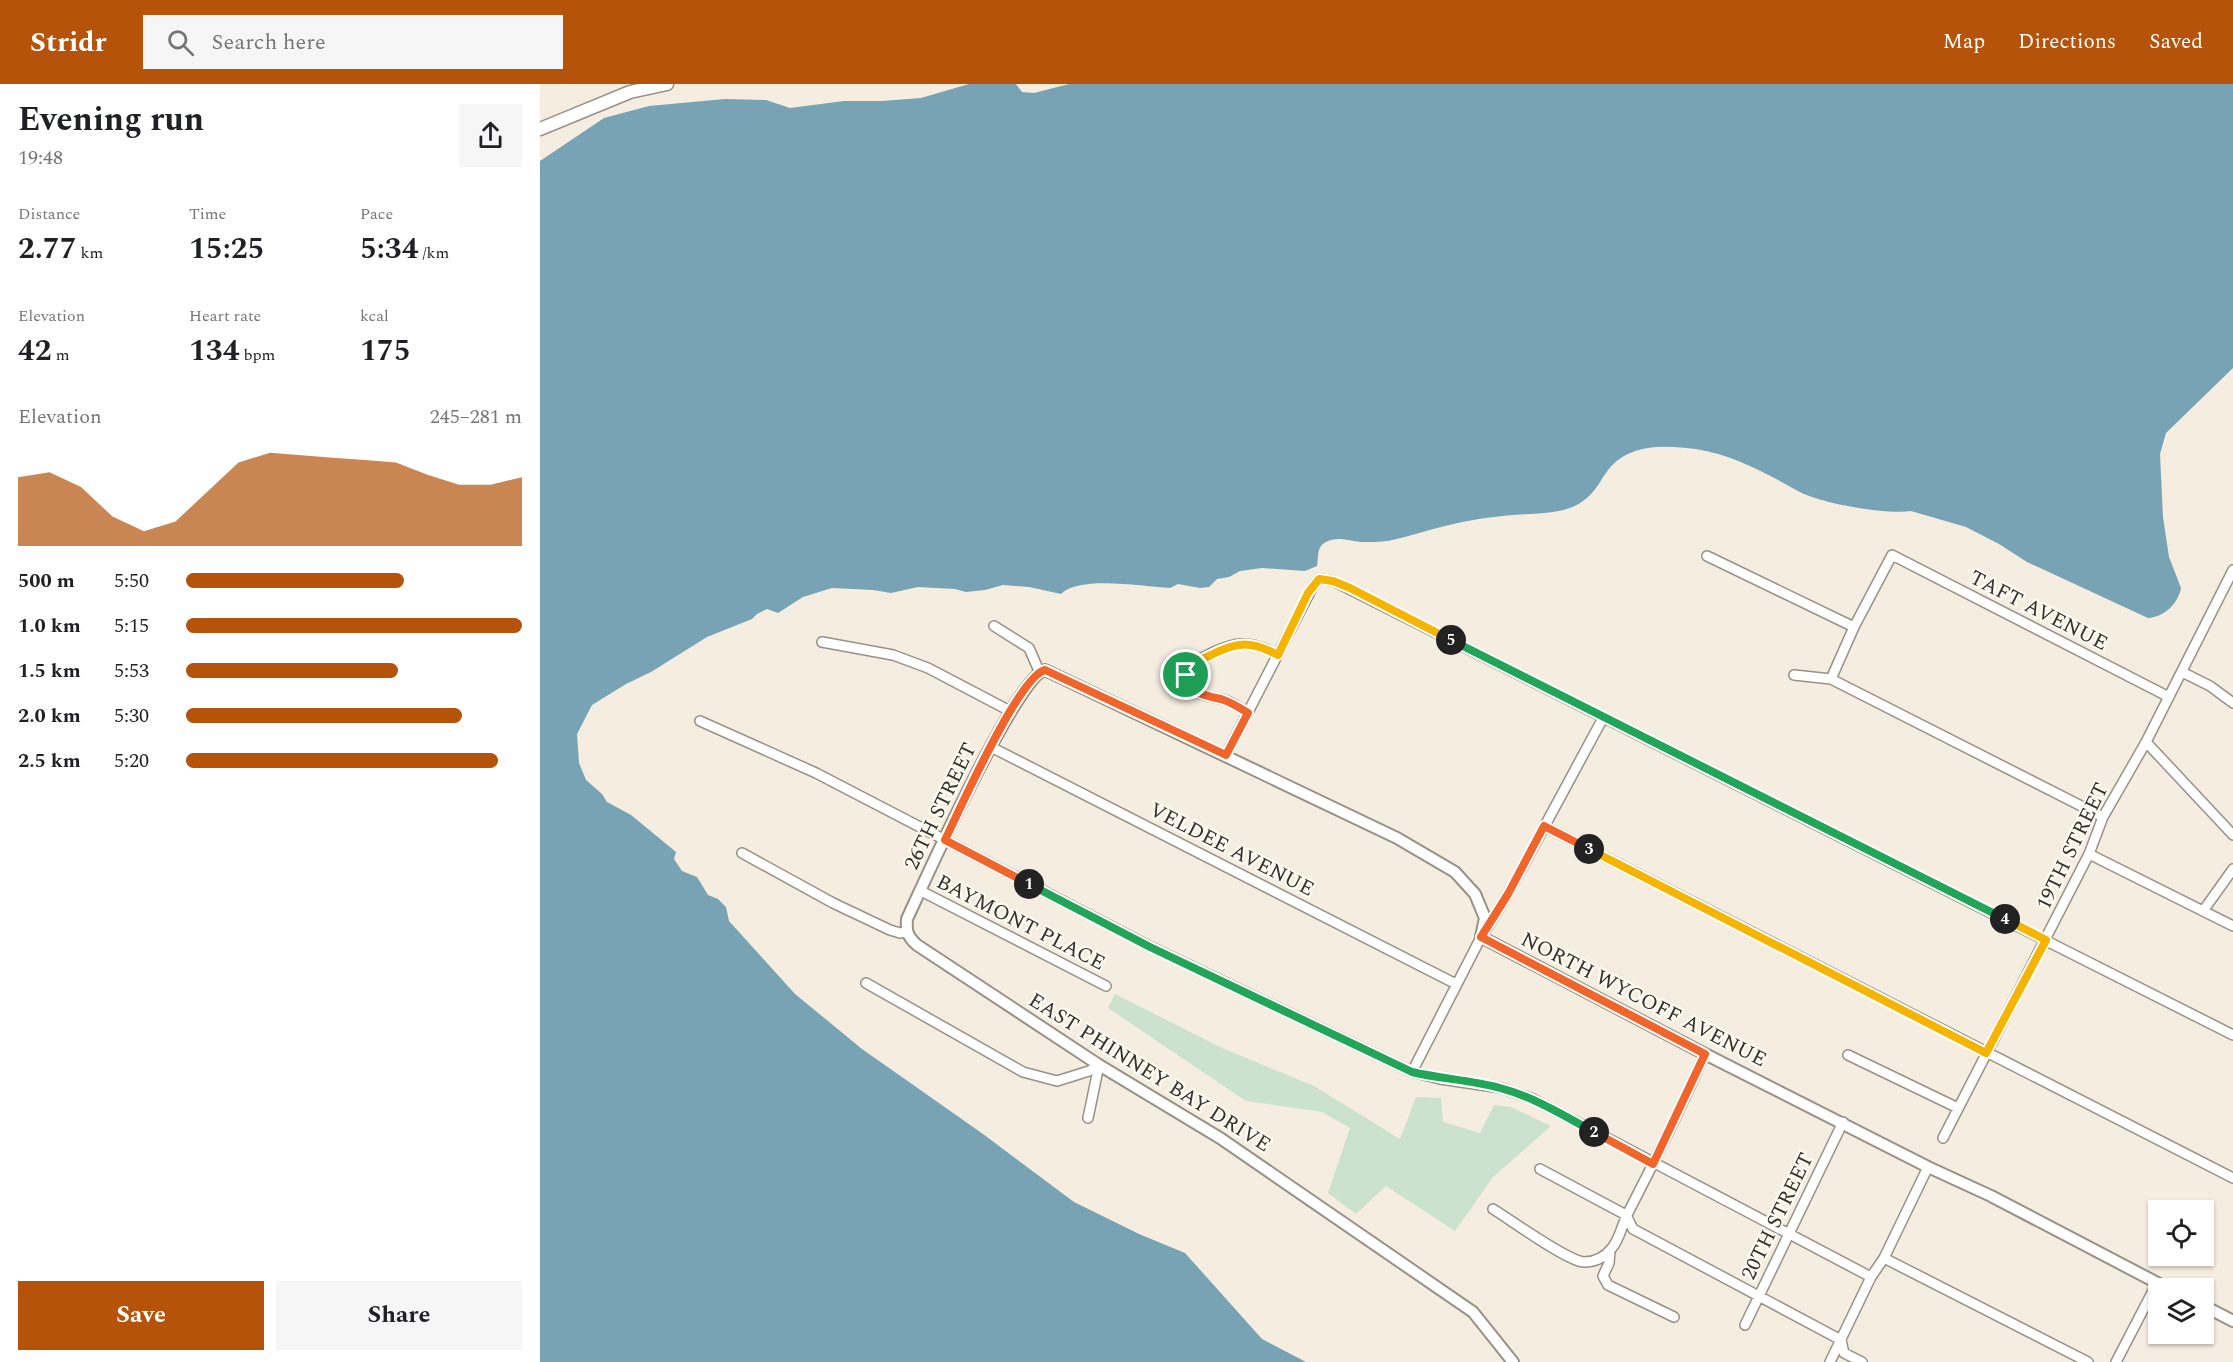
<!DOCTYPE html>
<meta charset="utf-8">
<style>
body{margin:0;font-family:Spectral,serif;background:#f6f6f6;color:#202124;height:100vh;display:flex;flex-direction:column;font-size:22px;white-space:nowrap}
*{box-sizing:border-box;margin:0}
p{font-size:20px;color:#757577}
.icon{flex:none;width:33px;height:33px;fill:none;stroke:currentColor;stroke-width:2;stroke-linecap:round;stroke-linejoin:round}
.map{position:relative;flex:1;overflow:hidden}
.details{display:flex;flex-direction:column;background:#fff;width:540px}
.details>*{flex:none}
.tools{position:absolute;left:1608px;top:1116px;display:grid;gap:12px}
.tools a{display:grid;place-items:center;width:66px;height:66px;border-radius:0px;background:#fff;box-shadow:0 2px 4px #0004;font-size:30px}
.pin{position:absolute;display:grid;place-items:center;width:51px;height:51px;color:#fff;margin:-26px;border:3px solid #fff;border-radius:50%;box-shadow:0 2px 6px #0007}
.km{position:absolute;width:30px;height:30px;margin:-15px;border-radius:50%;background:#222;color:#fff;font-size:16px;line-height:30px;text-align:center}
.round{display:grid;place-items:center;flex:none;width:63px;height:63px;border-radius:0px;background:#f6f6f6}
.headline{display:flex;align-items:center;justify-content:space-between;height:102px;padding:0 18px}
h1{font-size:33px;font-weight:700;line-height:45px}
.metrics{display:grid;grid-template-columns:repeat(3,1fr);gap:9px;height:102px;padding:6px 18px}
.metrics div{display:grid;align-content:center}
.metrics b{font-size:30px;font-weight:700}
.metrics small{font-size:16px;font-weight:400}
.metrics p{font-size:16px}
.chart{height:168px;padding:12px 18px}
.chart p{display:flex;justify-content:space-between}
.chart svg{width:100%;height:108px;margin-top:6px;fill:#b45309;opacity:.7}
.action{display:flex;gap:12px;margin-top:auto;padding:12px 18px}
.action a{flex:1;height:69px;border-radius:0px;background:#b45309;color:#fff;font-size:24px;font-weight:700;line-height:69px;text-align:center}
.action a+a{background:#f6f6f6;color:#202124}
ul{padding:0 18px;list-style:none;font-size:20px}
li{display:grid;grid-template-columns:96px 72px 1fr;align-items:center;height:45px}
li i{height:15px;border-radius:8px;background:#b45309}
header{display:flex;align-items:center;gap:36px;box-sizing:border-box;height:84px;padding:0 30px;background:#b45309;color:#fff}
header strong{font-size:28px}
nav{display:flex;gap:33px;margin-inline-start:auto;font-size:21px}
.search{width:420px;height:54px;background:#f6f6f6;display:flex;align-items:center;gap:15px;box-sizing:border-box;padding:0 21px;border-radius:0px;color:#757577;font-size:22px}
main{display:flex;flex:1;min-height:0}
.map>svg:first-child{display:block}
.green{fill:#cbe2cf}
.water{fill:#78a3b4}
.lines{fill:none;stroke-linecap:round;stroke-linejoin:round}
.minor-casing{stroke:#989185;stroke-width:12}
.tertiary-casing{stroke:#989185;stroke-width:14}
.secondary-casing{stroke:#989185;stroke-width:15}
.minor{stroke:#fff;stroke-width:9}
.tertiary{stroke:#fff;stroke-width:10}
.secondary{stroke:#fff;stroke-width:12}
.split-1-casing{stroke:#fff;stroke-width:12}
.split-2-casing{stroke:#fff;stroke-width:12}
.split-3-casing{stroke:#fff;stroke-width:12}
.split-4-casing{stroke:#fff;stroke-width:12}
.split-5-casing{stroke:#fff;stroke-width:12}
.split-6-casing{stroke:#fff;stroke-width:12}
.split-1{stroke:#f0652b;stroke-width:8}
.split-2{stroke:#22a559;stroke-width:8}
.split-3{stroke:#f0652b;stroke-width:8}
.split-4{stroke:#f5b400;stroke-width:8}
.split-5{stroke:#22a559;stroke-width:8}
.split-6{stroke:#f5b400;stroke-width:8}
.labels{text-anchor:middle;stroke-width:4.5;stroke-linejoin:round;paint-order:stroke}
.street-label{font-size:21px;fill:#34322d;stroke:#fffbf3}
</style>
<header>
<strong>Stridr</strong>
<div class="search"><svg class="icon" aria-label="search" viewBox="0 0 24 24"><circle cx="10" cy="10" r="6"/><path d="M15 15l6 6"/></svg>Search here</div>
<nav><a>Map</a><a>Directions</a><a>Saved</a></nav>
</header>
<main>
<section class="details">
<div class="headline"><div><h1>Evening run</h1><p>19:48</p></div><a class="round"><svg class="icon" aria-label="share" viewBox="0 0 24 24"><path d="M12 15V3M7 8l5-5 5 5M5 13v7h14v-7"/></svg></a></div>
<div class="metrics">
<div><p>Distance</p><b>2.77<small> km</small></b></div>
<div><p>Time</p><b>15:25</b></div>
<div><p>Pace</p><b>5:34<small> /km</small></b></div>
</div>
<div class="metrics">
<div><p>Elevation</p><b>42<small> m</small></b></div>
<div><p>Heart rate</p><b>134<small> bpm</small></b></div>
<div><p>kcal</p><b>175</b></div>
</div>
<div class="chart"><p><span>Elevation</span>245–281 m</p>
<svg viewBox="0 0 160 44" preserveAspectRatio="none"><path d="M0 44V16L10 14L20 20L30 32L40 38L50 34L60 22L70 10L80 6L90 7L100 8L110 9L120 10L130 15L140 19L150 19L160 16V44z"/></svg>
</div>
<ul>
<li><b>500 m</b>5:50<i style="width:65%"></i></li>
<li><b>1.0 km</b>5:15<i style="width:100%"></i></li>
<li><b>1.5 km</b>5:53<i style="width:63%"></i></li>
<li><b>2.0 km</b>5:30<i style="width:82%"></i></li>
<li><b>2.5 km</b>5:20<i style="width:93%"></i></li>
</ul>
<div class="action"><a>Save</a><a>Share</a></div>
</section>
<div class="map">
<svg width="1693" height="1278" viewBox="0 0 1693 1278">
<rect width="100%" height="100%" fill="#f4ede0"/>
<path class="green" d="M575,910L682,964L774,1002L860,1055L876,1013L901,1014L903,1038L940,1049L954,1021L971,1023L1011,1042L953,1093L915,1147L846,1102L816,1130L788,1109L810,1044L782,1028L706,1017L568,924Z"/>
<path class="water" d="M429,0H476L482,8L494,9L529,0H1693V284L1626,349L1620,370L1623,433L1629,473L1641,504C1638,520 1624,533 1608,534L1487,478L1459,460L1426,443L1371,427C1345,431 1278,419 1256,406C1224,388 1193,371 1156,365C1125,361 1089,359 1068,386C1060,397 1055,409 1043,417C1024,431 995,429 973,431C950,433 928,436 905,442C887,446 868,453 848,457C840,458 830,458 821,458C809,457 797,452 786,458C776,463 779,473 777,482L765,487L722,484L700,487L689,493L677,495L669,503L660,504L638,500L630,504C604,503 540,491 521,510L489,503L463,501L445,506L426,508L415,505L378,503L351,509L333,506L292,504L263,513L238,529L227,525L217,530L212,535L167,553L111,588L86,600L52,621L37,650L39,679L46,696L62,710L67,718L91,731L136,768L134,775L142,787L157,793L168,811L178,815L186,823L189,837L255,910L322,965L443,1050L534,1118L599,1150L645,1169L722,1255L766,1278H0V77L64,34L109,22L185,15L226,16L250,24L304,17H342L381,14Z"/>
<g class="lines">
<g class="minor-casing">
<path id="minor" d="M1167,472L1314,543
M454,542L489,564L499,587
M282,558L353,571L388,584L470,627
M1642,588L1670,602L1693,619
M1254,591L1291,595L1563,733
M1291,595L1314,543L1352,471L1629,613
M708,629C700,624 691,617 681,615C667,612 657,611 647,599C646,593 646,590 649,585C656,574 690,559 703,560C716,560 727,565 738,571
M160,637L276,689L611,863L872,988L900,995L961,1004L993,1015L1331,1193
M1606,658L1693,751
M451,663L916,900
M686,671L772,504L779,495L793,497L1693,951
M1004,742L1693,1094
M202,769L293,819L350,846L360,849L366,848
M1549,770L1693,842
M381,807L566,902
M1663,827L1693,785
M326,899L483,988L517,997L549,987L559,981
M1308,971L1418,1024
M872,988L939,857L968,810L1063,634
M548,1034L559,981
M1403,1054L1549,770L1563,733L1606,658L1693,486
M1000,1085L1086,1131L1093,1145L1301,1256L1304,1269L1322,1278
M953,1125C971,1136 1027,1177 1044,1178C1055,1178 1065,1173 1072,1164C1081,1153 1082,1139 1089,1127C1116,1075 1141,1023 1165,970
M1070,1167L1069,1179L1063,1192L1068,1201L1134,1233
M1344,1174L1548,1278
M1205,1241L1303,1038
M1290,1278L1331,1193L1344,1174L1388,1083
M1576,1278L1617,1199"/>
</g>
<g class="tertiary-casing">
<path id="tertiary" d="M1664,1222L1693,1237
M973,1278L933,1228L680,1054L559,981L377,861C367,852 366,847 367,835C384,798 477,592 505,586L857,754L915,788L935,810L945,834L941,853L1165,970L1388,1083L1451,1112L1627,1204"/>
</g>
<g class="secondary-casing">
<path id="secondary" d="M0,45L90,8L127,0"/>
</g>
<use href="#minor" class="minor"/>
<use href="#tertiary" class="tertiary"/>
<use href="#secondary" class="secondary"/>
</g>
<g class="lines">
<g class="split-1-casing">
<path id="split-1" d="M489,800L405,756C419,727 479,592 505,586L686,671L708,629C700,624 691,618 681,615C667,612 657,611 647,598L646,591"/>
</g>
<g class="split-2-casing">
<path id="split-2" d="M489,800L610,863L872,988C901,995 931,996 960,1004C994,1013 1023,1031 1054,1048"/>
</g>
<g class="split-3-casing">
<path id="split-3" d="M1049,765L1004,742L968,810L941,853L1165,970L1113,1080L1054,1048"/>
</g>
<g class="split-4-casing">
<path id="split-4" d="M1049,765L1446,969L1506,856L1465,835"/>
</g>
<g class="split-5-casing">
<path id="split-5" d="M911,556L1465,835"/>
</g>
<g class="split-6-casing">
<path id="split-6" d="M646,591C652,580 660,576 671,571C698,557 711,557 738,571L768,509L779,495L793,497L810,504L911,556"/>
</g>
<use href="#split-1" class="split-1"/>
<use href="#split-2" class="split-2"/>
<use href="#split-3" class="split-3"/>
<use href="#split-4" class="split-4"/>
<use href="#split-5" class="split-5"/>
<use href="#split-6" class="split-6"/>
</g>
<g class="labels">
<g class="street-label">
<text transform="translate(1499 526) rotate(27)" y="7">TAFT AVENUE</text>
<text transform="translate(400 722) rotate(-64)" y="7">26TH STREET</text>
<text transform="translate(1532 762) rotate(-64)" y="7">19TH STREET</text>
<text transform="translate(692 765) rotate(27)" y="7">VELDEE AVENUE</text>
<text transform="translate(481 838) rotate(27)" y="7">BAYMONT PLACE</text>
<text transform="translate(1104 915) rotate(27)" y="7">NORTH WYCOFF AVENUE</text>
<text transform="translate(610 988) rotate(32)" y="7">EAST PHINNEY BAY DRIVE</text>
<text transform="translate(1237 1132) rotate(-64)" y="7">20TH STREET</text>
</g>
</g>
</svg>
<div class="tools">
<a><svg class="icon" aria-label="locate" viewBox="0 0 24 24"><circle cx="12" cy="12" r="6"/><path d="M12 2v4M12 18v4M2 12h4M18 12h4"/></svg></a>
<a><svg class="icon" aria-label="layers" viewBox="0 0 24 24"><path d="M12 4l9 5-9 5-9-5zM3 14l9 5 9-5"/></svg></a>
</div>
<div class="pin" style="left:646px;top:591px;background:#1e9e55"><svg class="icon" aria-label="arrive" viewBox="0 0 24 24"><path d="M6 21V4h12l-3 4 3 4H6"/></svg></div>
<b class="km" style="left:489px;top:800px">1</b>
<b class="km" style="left:1054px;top:1048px">2</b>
<b class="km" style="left:1049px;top:765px">3</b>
<b class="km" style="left:1465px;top:835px">4</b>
<b class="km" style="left:911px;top:556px">5</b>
</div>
</main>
